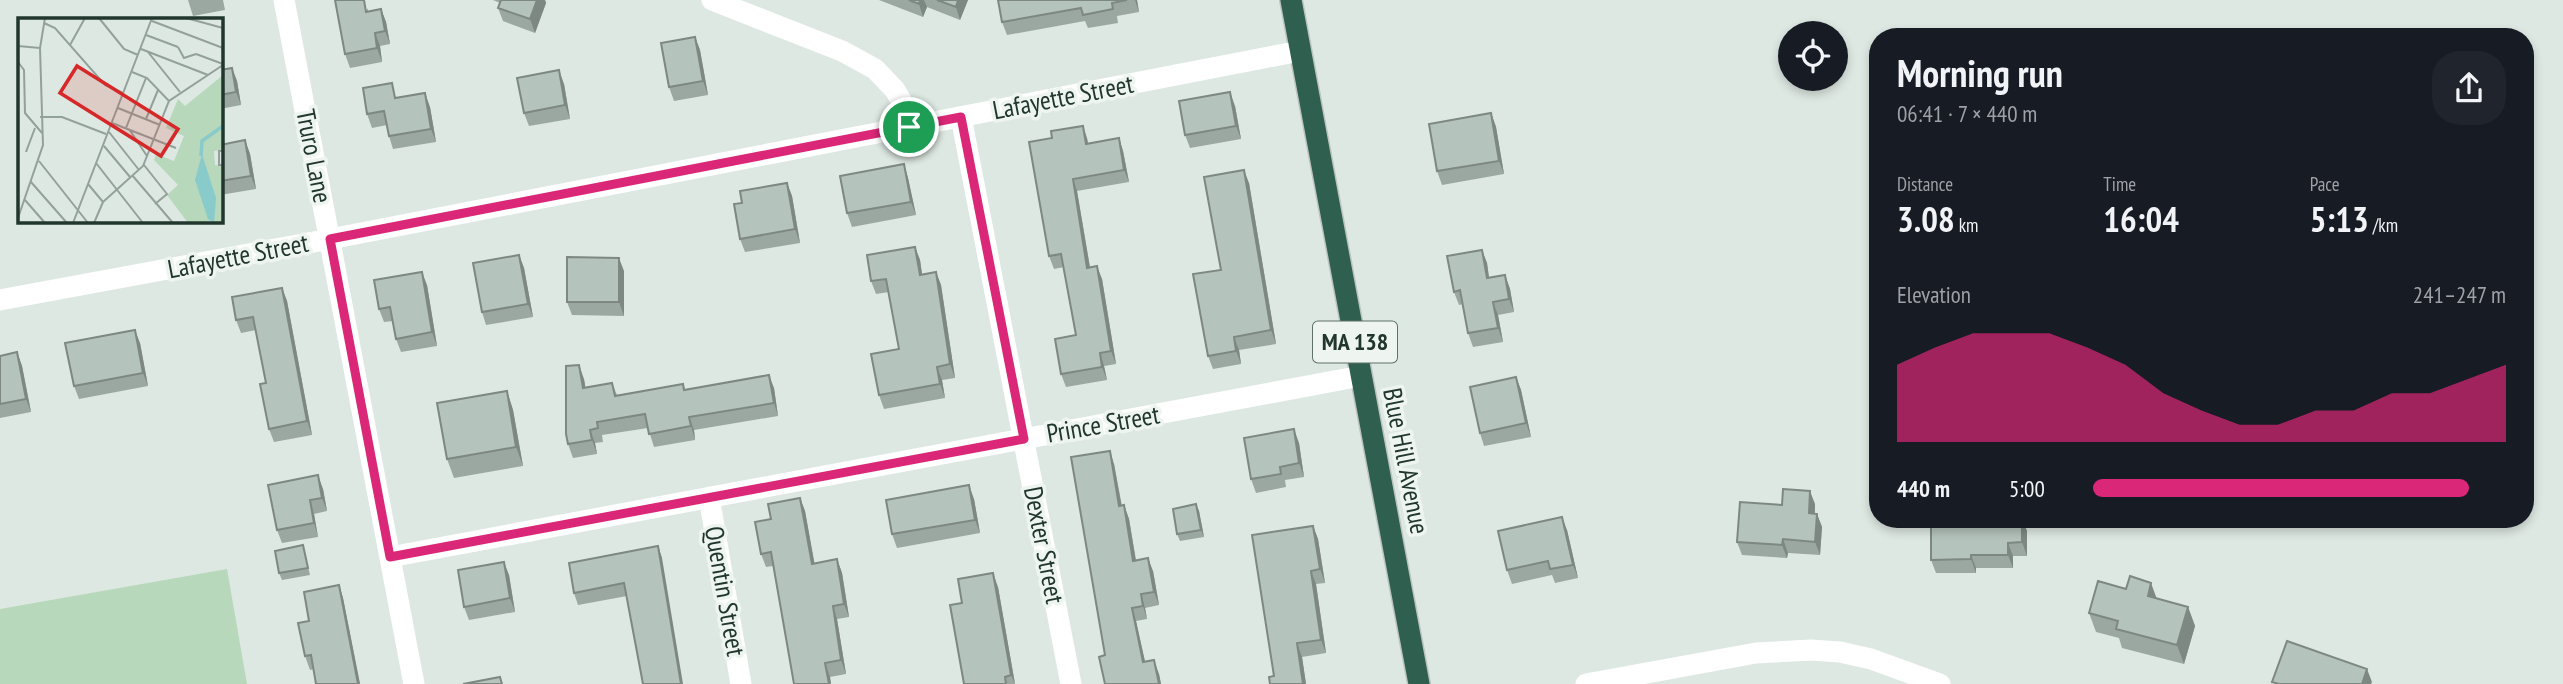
<!DOCTYPE html>
<meta charset="utf-8">
<style>
body{margin:0;font-family:"PT Sans Narrow",sans-serif;background:#20242c;color:#f1f3f6;height:100vh;display:flex;flex-direction:column;font-size:26px;white-space:nowrap}
*{box-sizing:border-box;margin:0}
p{font-size:23px;color:#9ea1a6}
.icon{flex:none;width:38px;height:38px;fill:none;stroke:currentColor;stroke-width:2;stroke-linecap:round;stroke-linejoin:round}
.map{position:relative;flex:1;overflow:hidden}
.details{position:absolute;left:1869px;top:28px;width:665px;height:500px;display:flex;flex-direction:column;background:#171b24;border-radius:28px;box-shadow:0 4px 10px #0003}
.details>*{flex:none}
.buttons{position:absolute;left:1778px;top:21px;display:grid;gap:14px}
.buttons a{display:grid;place-items:center;width:70px;height:70px;border-radius:50%;background:#171b24;box-shadow:0 4px 10px #0003;font-size:35px}
.pin{position:absolute;display:grid;place-items:center;width:60px;height:60px;color:#fff;margin:-30px;border:4px solid #fff;border-radius:50%;box-shadow:0 2px 7px #0007}
.round{display:grid;place-items:center;flex:none;width:74px;height:74px;border-radius:28px;background:#20242c}
.head{display:flex;align-items:center;justify-content:space-between;height:119px;padding:0 28px}
h1{font-size:38px;font-weight:700;line-height:52px}
.metrics{display:grid;grid-template-columns:repeat(3,1fr);gap:10px;height:119px;padding:7px 28px}
.metrics div{display:grid;align-content:center}
.metrics b{font-size:35px;font-weight:700}
.metrics small{font-size:19px;font-weight:400}
.metrics p{font-size:19px}
.chart{height:196px;padding:14px 28px}
.chart p{display:flex;justify-content:space-between}
.chart svg{width:100%;height:126px;margin-top:7px;fill:#db2777;opacity:.7}
ul{padding:0 28px;list-style:none;font-size:23px}
li{display:grid;grid-template-columns:112px 84px 1fr;align-items:center;height:52px}
li i{height:18px;border-radius:9px;background:#db2777}
.map>svg:first-child{display:block}
.green{fill:#b8d8bc}
.lines{fill:none;stroke-linecap:round;stroke-linejoin:round}
.highway-casing{stroke:#bcc3c0;stroke-width:24}
.minor{stroke:#fff;stroke-width:21}
.highway{stroke:#2f604f;stroke-width:21}
.wall{fill:#9ba8a1}
.shaded-wall{fill:#7e8883}
.building{fill:#b4c3bb;stroke:#7e8883;stroke-width:2}
.route-casing{stroke:#fff;stroke-width:14}
.route{stroke:#db2777;stroke-width:9}
.labels{text-anchor:middle;stroke-width:7;stroke-linejoin:round;paint-order:stroke}
.shield{fill:#eef5f0;stroke:#5e7068;stroke-width:2}
.shield-label{font-size:24px;font-weight:bold;fill:#21372d}
.street-label{font-size:26px;fill:#21372d;stroke:#eef5f0}
.inset-river{fill:none;stroke:#89caca;stroke-width:3.5}
.inset-road{fill:none;stroke:#92a19a;stroke-width:2}
.view{fill:#d62828;fill-opacity:0.15;stroke:#d62828;stroke-width:3.5}
.inset-edge{fill:none;stroke:#21372d;stroke-width:3.5}
</style>
<div class="map">
<svg width="2563" height="684" viewBox="0 0 2563 684">
<rect width="100%" height="100%" fill="#dee8e2"/>
<path class="green" d="M227,569L247,684H0V609Z"/>
<g class="lines">
<g class="highway-casing">
<path id="highway" d="M1291,0L1419,684"/>
</g>
<path class="minor" d="M284,0L414,684
M712,0L842,51L875,69L895,90L902,102L909,127
M961,117L1071,684
M0,300L330,239L1300,51
M709,497L741,684
M390,557L1361,376
M1586,684L1756,653L1811,650L1840,652L1871,659L1940,684"/>
<use href="#highway" class="highway"/>
</g>
<path class="wall" d="M188,0H223L225,10L193,16Z
M493,0H545L546,3L535,33L503,21L498,8L500,3Z
M879,0H968L960,20L927,7L923,17Z
M998,0H1140H1137L1139,12L1117,16L1118,23L1088,28L1085,21L1007,35L1002,22Z
M368,8V11L381,9L386,22L390,44L380,46L382,62L350,68L345,54Z
M695,37L700,50L708,95L674,101L669,87Z
M232,68L237,81L241,105L220,109V70Z
M564,84L570,119L529,126L524,113Z
M397,98L430,107L436,142L393,149L389,136L387,125L372,128L367,114Z
M1235,106L1241,139L1190,148L1185,135Z
M1491,113L1496,127L1504,174L1442,185L1437,171Z
M1052,138H1087L1088,143L1119,138L1123,151L1129,182L1077,191L1090,267L1102,279L1116,364L1104,366L1107,380L1066,387L1061,374L1076,335L1064,267L1054,269L1049,256Z
M245,140L250,154L256,189L220,195V145Z
M904,164L908,178L916,215L852,227L847,213Z
M787,183L792,196L800,243L745,252L740,239L742,203Z
M1249,183L1276,344L1239,350L1241,364L1213,369L1208,356L1221,270Z
M915,247L920,260L922,274L936,272L941,285L955,378L942,380L945,398L884,409L879,395L899,349L889,292L876,294L871,281Z
M1482,250L1487,263L1489,278L1505,275L1510,289L1514,312L1498,315L1503,342L1473,347L1468,333L1463,304L1459,305L1454,292Z
M519,255L524,268L533,317L486,325L482,312Z
M624,271V316L572,315L567,302Z
M427,285L437,346L401,352L396,339L393,321L384,322L379,309Z
M282,288L287,301L312,435L274,442L269,429L266,383L256,330L241,333L236,320Z
M140,343L148,386L79,399L74,386Z
M17,352L22,366L31,412L0,418V356Z
M1516,377L1521,390L1531,437L1484,446L1480,433Z
M584,379L585,388L612,383L617,395L683,384L685,389L774,388L778,416L694,430L695,440L654,447L648,428L602,435L603,442L595,443L597,454L573,458L568,444Z
M507,391L513,410L523,466L454,478L447,459Z
M1299,443L1304,477L1285,480L1286,487L1256,493L1251,479Z
M1114,464L1122,506L1124,505L1129,519L1136,560L1153,571L1159,605L1145,608L1147,619L1136,621L1145,662L1159,674L1161,684H1105Z
M323,489L327,511L314,514L318,537L282,543L277,530Z
M800,498L805,511L814,563L837,559L842,573L849,617L837,619L846,674L830,677L831,684H794L773,566L766,567L761,554L771,519Z
M974,499L980,533L897,548L892,534Z
M1196,504L1199,511L1204,537L1180,541L1177,534Z
M1815,504V514H1817L1822,527L1820,555L1788,553L1787,558L1742,555L1737,542L1782,505Z
M1996,520H2022L2027,531V556H2013V568H1976V573H1936L1931,560L1996,521Z
M1313,526L1318,539L1325,583L1316,584L1326,653L1302,657L1306,684H1270L1274,676Z
M1567,530L1578,578L1555,583L1552,575L1512,584L1507,570Z
M303,545L310,575L282,580L279,573Z
M658,546L662,558L627,596L578,605L574,593Z
M509,575L515,612L469,620L464,607Z
M339,585L343,598L360,684H316L314,669L310,670L305,656L309,621Z
M998,587L1015,684H964L962,603Z
M2157,599L2188,607L2195,626L2184,664L2122,648L2119,638L2096,632L2089,613Z"/>
<path class="shaded-wall" d="M537,0H545L546,3L535,33L530,19Z
M920,0H924L927,7L923,17L919,4Z
M958,0H968L960,20L956,7Z
M1135,0H1137L1139,12Z
M381,9L386,22L390,44L385,31Z
M375,33L380,46L382,62L377,48Z
M695,37L700,50L708,95L703,81Z
M232,68L237,81L241,105L236,92Z
M559,70L564,84L570,119L565,105Z
M1230,92L1235,106L1241,139L1236,126Z
M425,93L430,107L436,142L431,129Z
M1491,113L1496,127L1504,174L1499,161Z
M1083,126L1087,138L1090,157L1086,144Z
M1119,138L1123,151L1129,182L1124,170Z
M245,140L250,154L256,189L251,176Z
M904,164L908,178L916,215L911,202Z
M1244,170L1249,183L1276,344L1271,330Z
M1073,179L1077,191L1092,280L1087,268Z
M787,183L792,196L800,243L795,229Z
M915,247L920,260L924,288L920,275Z
M1482,250L1487,263L1491,292L1487,278Z
M519,255L524,268L533,317L528,304Z
M619,258L624,271V316L619,302Z
M1097,266L1102,279L1116,364L1111,351Z
M422,272L427,285L437,346L432,332Z
M936,272L941,285L955,378L950,364Z
M1505,275L1510,289L1514,312L1509,299Z
M282,288L287,301L312,435L307,421Z
M1493,302L1498,315L1503,342L1498,328Z
M135,330L140,343L148,386L143,373Z
M1234,337L1239,350L1241,364L1236,351Z
M17,352L22,366L31,412L26,399Z
M1100,353L1104,366L1107,380L1102,367Z
M579,365L584,379L588,402L583,388Z
M937,367L942,380L945,398L940,384Z
M769,375L774,388L778,416L774,403Z
M1516,377L1521,390L1531,437L1526,423Z
M507,391L513,410L523,466L516,447Z
M689,417L694,430L695,440L691,426Z
M1294,429L1299,443L1304,477L1299,463Z
M590,430L595,443L597,454L592,440Z
M1110,451L1114,464L1124,520L1119,506Z
M318,475L323,489L327,511L322,498Z
M969,485L974,499L980,533L975,520Z
M1810,491L1815,504L1814,527L1809,513Z
M800,498L805,511L817,577L812,564Z
M310,500L314,514L318,537L314,523Z
M1196,504L1199,511L1204,537L1201,530Z
M1124,505L1129,519L1138,574L1133,561Z
M1817,514L1822,527L1820,555L1815,542Z
M1562,517L1567,530L1578,578L1573,565Z
M2022,520L2027,531V556L2022,542Z
M1313,526L1318,539L1325,583L1320,569Z
M1783,539L1788,553L1787,558L1782,545Z
M2008,543L2013,556V568L2008,555Z
M658,546L662,558L683,684H681Z
M1971,555L1976,568V573L1971,559Z
M1148,558L1153,571L1159,605L1154,592Z
M837,559L842,573L849,617L844,604Z
M504,562L509,575L515,612L510,598Z
M1311,571L1316,584L1326,653L1321,640Z
M993,573L998,587L1015,684L1011,675Z
M2151,583L2158,602L2148,596Z
M339,585L343,598L360,684H358Z
M1141,594L1145,608L1147,619L1143,606Z
M833,606L837,619L846,674L841,660Z
M2188,607L2195,626L2184,664L2177,645Z
M1132,608L1136,621L1148,675L1143,662Z
M1297,643L1302,657L1306,684H1303Z
M1154,660L1159,674L1161,684H1159Z
M825,663L830,677L831,684H829Z
M2367,669L2372,682L2371,684H2362Z"/>
<path class="building" d="M335,0H364L366,12L381,9L385,31L375,33L377,48L345,54Z
M501,0H537L530,19L498,8Z
M909,0H920L919,4Z
M937,0H958L956,7Z
M998,0H1127L1112,3L1113,9L1083,15L1081,8L1002,22Z
M695,37L703,81L669,87L661,43Z
M232,68L236,92L220,95V70Z
M559,70L565,105L524,113L517,78Z
M392,83L395,98L425,93L431,129L389,136L384,111L367,114L363,88Z
M1230,92L1236,126L1185,135L1179,101Z
M1491,113L1499,161L1437,171L1429,124Z
M1083,126L1086,144L1119,138L1124,170L1073,179L1087,268L1097,266L1111,351L1100,353L1102,367L1061,374L1055,339L1076,335L1061,254L1049,256L1029,142L1052,138L1051,131Z
M245,140L251,176L220,181V145Z
M904,164L911,202L847,213L840,176Z
M1244,170L1271,330L1234,337L1236,351L1208,356L1193,274L1221,270L1204,177Z
M787,183L795,229L740,239L734,204L742,203L740,191Z
M915,247L920,275L936,272L950,364L937,367L940,384L879,395L871,354L899,349L886,279L871,281L867,255Z
M1482,250L1487,278L1505,275L1509,299L1493,302L1498,328L1468,333L1460,290L1454,292L1447,256Z
M519,255L528,304L482,312L473,263Z
M567,257L619,258V302H567Z
M422,272L432,332L396,339L390,307L379,309L374,280Z
M282,288L307,421L269,429L260,384L266,383L253,317L236,320L232,297Z
M135,330L143,373L74,386L65,343Z
M17,352L26,399L0,404V356Z
M579,365L583,388L612,383L615,396L683,384L684,390L769,375L774,403L689,417L691,426L649,434L645,414L597,422L598,428L590,430L592,440L568,444L566,434V366Z
M1516,377L1526,423L1480,433L1470,387Z
M507,391L516,447L447,459L437,403Z
M1294,429L1299,463L1280,467L1281,474L1251,479L1244,438Z
M1110,451L1119,506L1124,505L1133,561L1148,558L1154,592L1141,594L1143,606L1132,608L1143,662L1154,660L1159,684H1105L1099,657L1105,655L1071,457Z
M318,475L322,498L310,500L314,523L277,530L268,485Z
M969,485L975,520L892,534L886,500Z
M1783,489L1810,491L1809,513L1817,514L1815,542L1783,539L1782,545L1737,542L1740,502L1782,505Z
M800,498L812,564L837,559L844,604L833,606L841,660L825,663L829,684H794L771,552L761,554L755,522L771,519L768,504Z
M1196,504L1201,530L1177,534L1173,509Z
M1562,517L1573,565L1550,569L1548,561L1507,570L1498,531Z
M1996,520H2022V542L2008,543V555H1971V559L1931,560V521H1996Z
M1313,526L1320,569L1311,571L1321,640L1297,643L1303,684H1270L1269,677L1274,676L1252,535Z
M303,545L308,568L279,573L275,551Z
M658,546L681,684H643L624,583L574,593L569,563Z
M504,562L510,598L464,607L458,570Z
M993,573L1011,675L1005,677L1006,684H964L950,605L962,603L958,579Z
M2130,576L2151,583L2148,596L2188,607L2177,645L2116,629L2118,621L2089,613L2098,581L2126,589Z
M339,585L358,684H316L311,655L305,656L298,623L309,621L304,592Z
M2287,641L2367,669L2362,684H2279L2272,682Z
M500,677L502,684H463Z"/>
<g class="lines">
<g class="route-casing">
<path id="route" d="M961,117L1024,439L390,557L330,239Z"/>
</g>
<use href="#route" class="route"/>
</g>
<g class="labels">
<rect class="shield" x="1313" y="321.5" width="84" height="41" rx="5"/>
<g class="shield-label">
<text x="1355" y="350">MA 138</text>
</g>
<g class="street-label">
<text transform="translate(1063 97) rotate(-11)" y="9">Lafayette Street</text>
<text transform="translate(314 156) rotate(79)" y="9">Truro Lane</text>
<text transform="translate(238 256) rotate(-11)" y="9">Lafayette Street</text>
<text transform="translate(1103 424) rotate(-10)" y="9">Prince Street</text>
<text transform="translate(1406 461) rotate(79)" y="9">Blue Hill Avenue</text>
<text transform="translate(1044 545) rotate(79)" y="9">Dexter Street</text>
<text transform="translate(725 591) rotate(80)" y="9">Quentin Street</text>
</g>
</g>
<g transform="translate(18 18)">
<rect width="205" height="205" fill="#dee8e2"/>
<path d="M205,57V132L196,133L197,147L205,148V205H170L149,177L160,167L136,142L138,136L156,143L166,118L148,110L160,81L167,88Z" fill="#b8d8bc"/>
<path d="M184,136L198,180L196,205L190,201L177,162Z" fill="#89caca"/>
<path class="inset-river" d="M183,138L184,123L205,108"/>
<path class="inset-road" d="M81,0L106,31L120,37M168,0L205,10M134,3L205,30M26,5L37,10L87,67L105,75M128,17L160,29M52,27L67,0M0,28L22,30M160,29L166,40L178,36M123,31L190,57M130,34L162,74M178,36L205,46M0,44L6,52L7,95L24,115M114,54L129,60L151,83M100,90L142,107M22,99H44L88,116M128,101L140,72M94,105L158,130M108,110L128,60M111,111L129,138M91,114L121,152M86,128L112,159M205,133H201V147H205M8,134L17,110M21,143L70,205M78,145L125,205M126,147L149,176L137,186M114,157L155,205M13,164L49,205M70,166L85,184M7,182L27,205M85,184L125,148L151,83L205,47M0,200L25,127L22,30L27,0M55,205L134,0M76,205L85,184"/>
<path class="view" d="M59,48L160,111L143,138L42,75Z"/>
<rect width="205" height="205" class="inset-edge"/>
</g>
</svg>
<div class="buttons">
<a><svg class="icon" aria-label="locate" viewBox="0 0 24 24"><circle cx="12" cy="12" r="6"/><path d="M12 2v4M12 18v4M2 12h4M18 12h4"/></svg></a>
</div>
<div class="pin" style="left:909px;top:127px;background:#1e9e55"><svg class="icon" aria-label="arrive" viewBox="0 0 24 24"><path d="M6 21V4h12l-3 4 3 4H6"/></svg></div>
<section class="details">
<div class="head"><div><h1>Morning run</h1><p>06:41 · 7 × 440 m</p></div><a class="round"><svg class="icon" aria-label="share" viewBox="0 0 24 24"><path d="M12 15V3M7 8l5-5 5 5M5 13v7h14v-7"/></svg></a></div>
<div class="metrics">
<div><p>Distance</p><b>3.08<small> km</small></b></div>
<div><p>Time</p><b>16:04</b></div>
<div><p>Pace</p><b>5:13<small> /km</small></b></div>
</div>
<div class="chart"><p><span>Elevation</span>241–247 m</p>
<svg viewBox="0 0 160 44" preserveAspectRatio="none"><path d="M0 44V17L10 11L20 6L30 6L40 6L50 11L60 17L70 27L80 33L90 38L100 38L110 33L120 33L130 27L140 27L150 22L160 17V44z"/></svg>
</div>
<ul>
<li><b>440 m</b>5:00<i style="width:91%"></i></li>
</ul>
</section>
</div>
